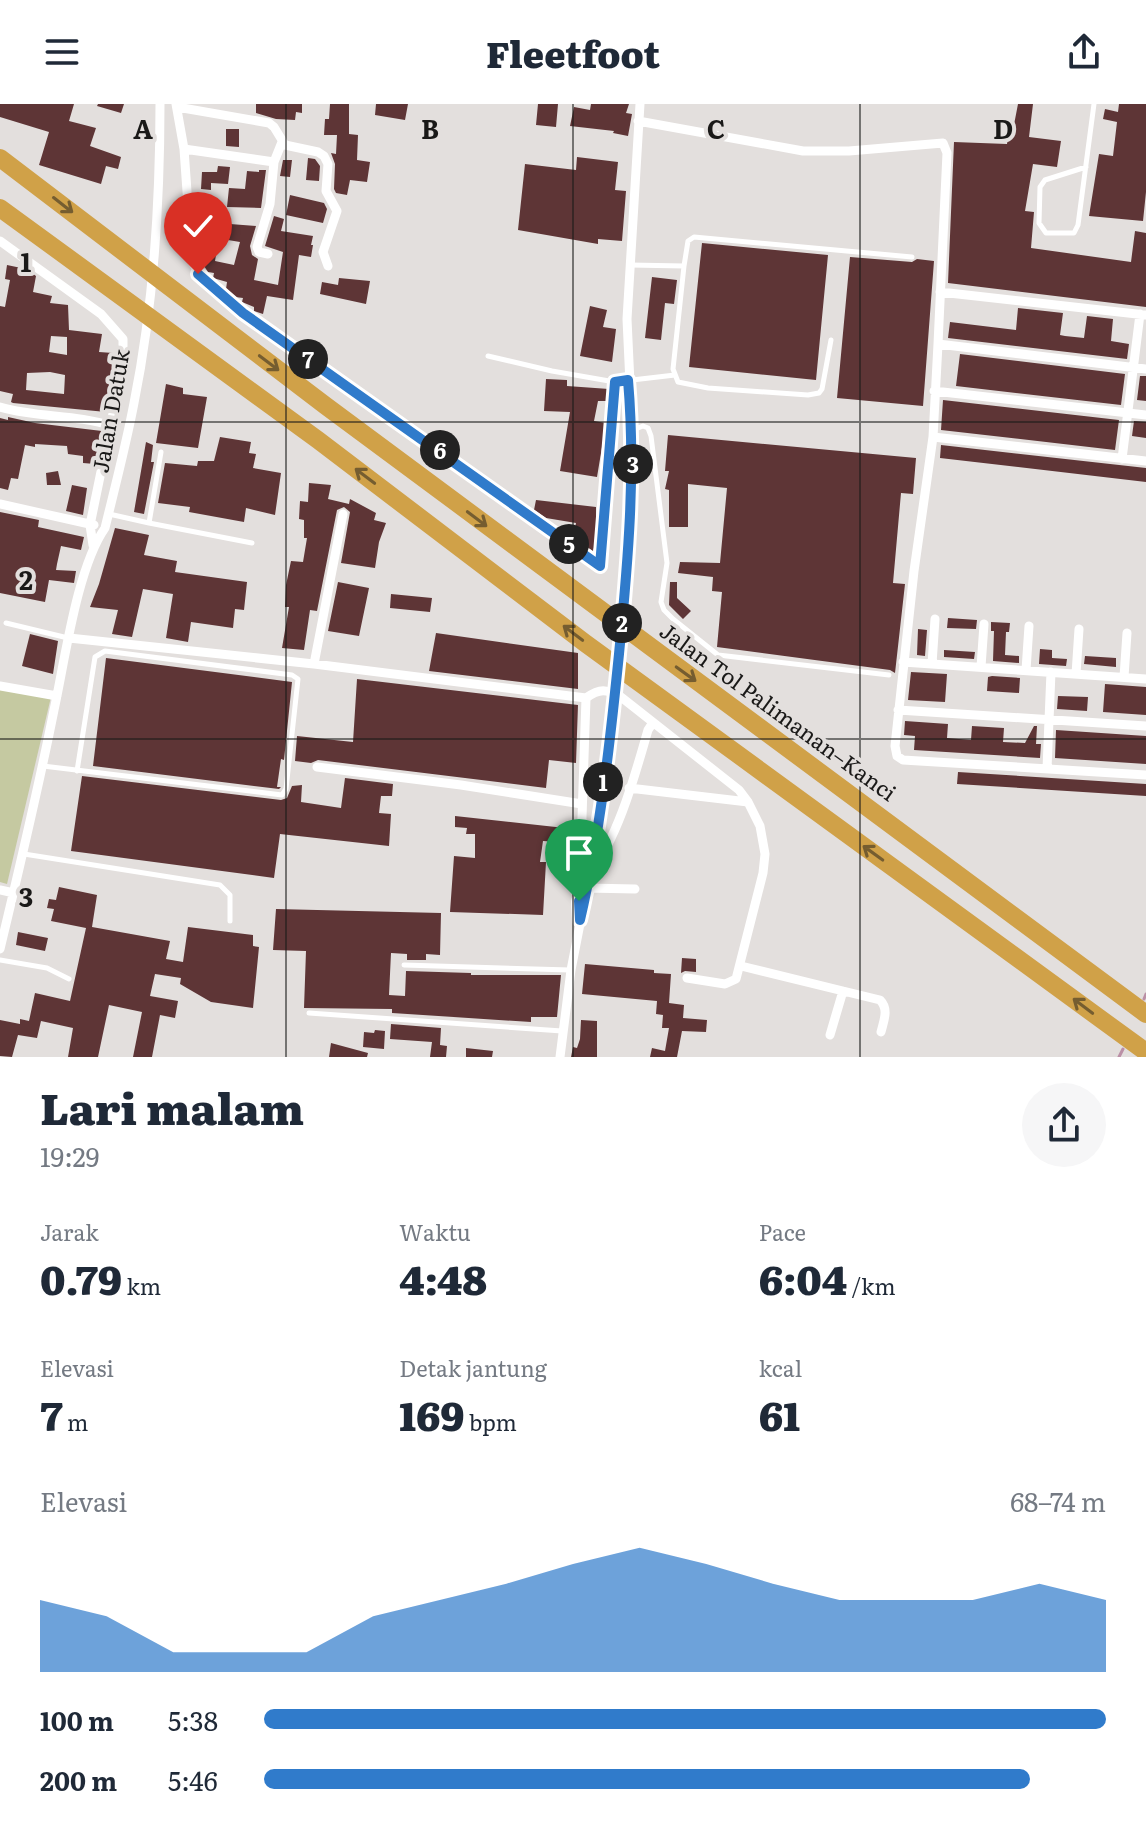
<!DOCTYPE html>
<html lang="id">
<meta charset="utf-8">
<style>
body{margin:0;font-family:Literata,serif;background:#f6f6f7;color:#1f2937;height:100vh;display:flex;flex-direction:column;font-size:30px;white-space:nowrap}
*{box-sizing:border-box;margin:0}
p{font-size:26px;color:#747a83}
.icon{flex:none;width:44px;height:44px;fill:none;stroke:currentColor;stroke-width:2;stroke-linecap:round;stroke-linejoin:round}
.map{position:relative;height:953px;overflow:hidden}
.drawer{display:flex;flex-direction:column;background:#fff;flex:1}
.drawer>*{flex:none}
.pin{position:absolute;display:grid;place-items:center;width:68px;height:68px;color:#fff;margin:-82px -34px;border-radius:50% 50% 50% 0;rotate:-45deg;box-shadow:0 0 8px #0007}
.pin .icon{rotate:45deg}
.km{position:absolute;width:40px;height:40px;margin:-20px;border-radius:50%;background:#222;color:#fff;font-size:22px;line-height:40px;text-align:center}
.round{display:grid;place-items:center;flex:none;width:84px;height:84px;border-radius:42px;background:#f6f6f7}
.headline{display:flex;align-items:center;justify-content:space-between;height:136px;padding:0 40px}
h1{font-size:44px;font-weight:800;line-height:60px}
.metrics{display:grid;grid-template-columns:repeat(3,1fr);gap:12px;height:136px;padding:8px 40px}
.metrics div{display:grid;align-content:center}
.metrics b{font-size:40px;font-weight:800}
.metrics small{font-size:22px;font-weight:400}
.metrics p{font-size:22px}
.chart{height:224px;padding:16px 40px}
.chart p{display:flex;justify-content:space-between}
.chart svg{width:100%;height:144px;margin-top:8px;fill:#307bcb;opacity:.7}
ul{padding:0 40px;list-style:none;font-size:26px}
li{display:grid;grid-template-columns:128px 96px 1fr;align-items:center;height:60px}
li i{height:20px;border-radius:10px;background:#307bcb}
header{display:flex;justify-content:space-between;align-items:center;height:104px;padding:0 40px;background:#fff;font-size:36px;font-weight:800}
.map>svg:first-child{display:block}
.green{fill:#c5c9a1}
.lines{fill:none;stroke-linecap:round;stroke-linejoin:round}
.stream{stroke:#bb90a6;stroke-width:3}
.building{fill:#5e3536;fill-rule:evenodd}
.service{stroke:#fff;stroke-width:5}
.minor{stroke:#fff;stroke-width:9}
.motorway{stroke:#d0a148;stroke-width:18}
.oneway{stroke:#755d30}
.route-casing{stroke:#fff;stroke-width:16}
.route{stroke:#307bcb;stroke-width:10}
.grid{fill:none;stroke:#1a1918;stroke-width:2;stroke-opacity:0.55}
.labels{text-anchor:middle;stroke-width:8;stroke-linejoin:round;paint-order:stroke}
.street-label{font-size:22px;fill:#1a1918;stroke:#e3dfdd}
.grid-label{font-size:26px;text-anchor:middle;font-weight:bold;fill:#1a1918;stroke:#e3dfdd;stroke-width:8;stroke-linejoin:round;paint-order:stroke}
</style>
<header><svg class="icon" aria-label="menu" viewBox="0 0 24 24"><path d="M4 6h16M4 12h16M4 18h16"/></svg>Fleetfoot<svg class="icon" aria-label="share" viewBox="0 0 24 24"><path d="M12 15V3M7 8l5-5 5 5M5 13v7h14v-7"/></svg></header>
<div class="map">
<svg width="1146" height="953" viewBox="0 0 1146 953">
<rect width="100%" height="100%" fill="#e3dfdd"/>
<path class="green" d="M0,584L51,593L7,780L0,778Z"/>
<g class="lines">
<path class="stream" d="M1144,895L1146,890
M1119,953L1123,945"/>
</g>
<path class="building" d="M0,0H74L69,17L96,24L90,42L121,53L118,65L106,62L101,80L39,61L49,28L0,13Z
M98,0H124L121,9L97,2Z
M256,0H302V9L296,8L295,16L276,15L256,9Z
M330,0H349V30L358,31L357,56L370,58L367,78L350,76L347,91L336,89L334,85L335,60L331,49L336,50L337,31H324L325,15H329Z
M376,0H408L405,16L375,11Z
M538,0H558L556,23L536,21Z
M591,0H629L626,9L632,10L628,32L613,29L614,27L570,22L574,3L590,6Z
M1018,0H1033L1029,33L1061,37L1057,63L1033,60L1025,107L1034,108L1031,144L1131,158L1135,127L1146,129V203L948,179L954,38L1007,40L1008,30L1012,31Z
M1119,0H1146V88L1143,117L1089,112L1099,50L1113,52L1117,18L1103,15L1105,5L1118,8Z
M226,25H239V43L226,42Z
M577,53L618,58L615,86L626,87L622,137L598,135V140L518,126L525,60L576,66Z
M308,54L315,55L320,62L319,77L306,76Z
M283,56H292L290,73L280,72Z
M218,62L230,63L228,80L211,79V86L201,85L202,68H217Z
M259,66H266L261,104L227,103L229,84L245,85L247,67L259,68Z
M290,91L324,99L327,105L323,119L286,111Z
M200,104H212L210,132L198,131Z
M274,112L284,115L281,127L313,132L311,141H313L311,153L299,151L293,196L267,192L263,210L254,207V203L242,198L243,194L235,193L226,185L227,178L213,174L214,169L208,168L200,156L201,148L216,151L215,157L234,161L240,138L228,136L230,120L256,122L250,142L252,151L258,155L254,176L278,181L283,148L265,142Z
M702,139L828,151L816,276L689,263Z
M850,153L912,158L917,155L934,157L923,302L837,294Z
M7,161L26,165L36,172L33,188L52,192L50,199L68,201L69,226L102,230L99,248L113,249L111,280L106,308L13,299L11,298L13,290L0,287V202L5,203L10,176L5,175ZM51,232L67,233V251L49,248ZM50,268L65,271L64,290L26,286L27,269Z
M652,173L677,176L674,200L665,199L661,236L645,234Z
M339,174L370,177L366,200L320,190L322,178L338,181Z
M590,202L607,206L603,223L616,225L612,258L580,252Z
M1018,204L1063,209L1060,231L1065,232L1084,234L1087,212L1113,215L1111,237L1129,240L1127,255L948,234L950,218L1016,226Z
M960,250L1125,270L1121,301L956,282Z
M1140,272H1146V297L1137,296Z
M546,275L567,276V282L609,285L608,297H598L594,317L606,319L597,373L560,367L570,308L544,307Z
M166,280L183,284V290L207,293L198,344L156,339Z
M943,296L1119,316L1115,346L941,326Z
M8,313L35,319L102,327L95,360L83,359V352L68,350L67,342L35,340V343L25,341L18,375L11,374L8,386L0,384V314L8,316Z
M1134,317L1146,318V334L1132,332Z
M668,331L916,354L913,390L901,389L893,479L905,480L895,569L890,566L717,543L722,488L712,487L713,473L678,469L680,458L720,459L727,384L688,380V423H669V386L665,385L669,367H665Z
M220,333L251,338L249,349L256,350L253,364L281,369L275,411L246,404L244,418L189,408L190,403L158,399L165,359L197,362L198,357H214Z
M146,338L153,341L151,358H154L144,410L134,408Z
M941,341L1146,364V378L940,354Z
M58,367L61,381H47L46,369Z
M309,379L331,381L328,395L349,400L350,395L376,409L374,416L386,419L379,438L375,464L341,459L350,408L344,403L337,406L317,507L310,506L304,546L282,544L289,503H285L286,481L291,457L303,458L307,434H304V416L299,415L300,397L308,398Z
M72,381L87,384L83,411L66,407Z
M536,396L596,403V437L593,447L573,434L576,419L546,414L534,406Z
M0,408L39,416L38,423L84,433L81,446L61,442L57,460L56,466L76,467L74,479L49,476L45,498L0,489Z
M115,424L149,431L144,451L177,457L175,468L247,478L244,506L235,505L233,524L191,518L188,538L166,534L173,490L143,485L132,533L112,530L118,506L90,503L99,480Z
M338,478L369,484L359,532L328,527Z
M670,478H677V494L691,507L683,515L669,501Z
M391,490L432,494L430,508L390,504Z
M948,514L977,516L976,525L947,524Z
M991,518L1010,519L1009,528H1006L1005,551L1019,552V559L993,557L994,527H991Z
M918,525L927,526L925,552L917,551Z
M436,529L578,549V585L429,567Z
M30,530L58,537L53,570L22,562Z
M1040,545L1052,546V554L1067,555L1066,562L1039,560Z
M944,546L975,548L974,555L944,553Z
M1085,552L1116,554V563L1084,560Z
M106,554L292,578L284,656L281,655L277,683H281L279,685L93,662Z
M911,568L947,570L945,598L908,596Z
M992,572L1020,574L1019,589L987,587L988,573Z
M357,575L578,601L576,659L549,656L546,684L318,656L311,659L295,657L297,632L353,638Z
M1105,580L1146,583V611L1103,608Z
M1058,592L1088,593L1087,607L1057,605Z
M905,617L948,620L947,634L971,636L972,622L1004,624L1003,638L1025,639L1034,622H1037L1036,640H1041L1040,654L914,646L915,632L904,631Z
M1056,626L1146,632V660L1055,654Z
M958,668L1146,680V692L957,680Z
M82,672L281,696L287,694L292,682L302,681L301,698L341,704L345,674L393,680L392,692H381L379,709L391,710L389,742L280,730L274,774L71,747Z
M455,712L574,725L573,739L543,737L540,758H546L543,811L450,808L454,752L475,754V730H466L467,724L455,723Z
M59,783L97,791L92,823L170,837L166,855L183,858L188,823L253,831V842L259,843L253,904L211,898L180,880L181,874L155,870L150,892L178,897L175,914L160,911L152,953H133L142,908L109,901L98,953H68L73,924L41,917L37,934L18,931L12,953L0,952V916L20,920V915L29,917L35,889L70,897L86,824L51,817L54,805L47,804L49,795L56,796Z
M276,805L441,809L440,851L426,850V856H407V850L391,849L389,891L405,892L406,867L471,869V871H561L557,913H531V918L392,909V905L304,904L306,847L273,846Z
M18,828L48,834L45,847L16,841Z
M682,854L696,855V868L685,867L681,869Z
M585,860L654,866V869L671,870L669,899L684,901L683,914L707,916L706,928L682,927L677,953H650L652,944L665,947L669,924H662L663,911L656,910L657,897L582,890Z
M581,916L597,917V953H571L573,943L577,944L580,935Z
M391,920L441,924L440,941L447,942L446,953H430L432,938L390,935Z
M375,926L385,927L384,945L363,943L364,928L374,929Z
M331,939L368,949L367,953H329Z
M466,944L493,947L492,953H466Z"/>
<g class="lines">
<path class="service" d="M1086,63L1045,76L1040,83L1039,119L1046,129H1074L1078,121L1094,0
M630,161L684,162L673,265L678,278L708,284L808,291L819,289L822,285L831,236
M684,162L688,137L694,133L912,153
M488,252L552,267L615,278
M633,326L643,322L648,324L651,332L667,459L661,498L664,506L673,515L718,551L889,571
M109,410L149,419L161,348
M149,419L252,439
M600,461L615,278L675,271
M6,519L68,534
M43,662L282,691L286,685L298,575L292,571L105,547L95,553L77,667
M24,750L220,781L230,791V817
M0,856L47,864L69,875
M404,861L570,866
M309,909L562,927"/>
<path class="minor" d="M176,0L184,45L192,158L206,178L243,209L600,462
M177,3L269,19L274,23L285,41L318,48L324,52L328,60L326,87L337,107L323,148L328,162
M638,17L803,47H849L943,39L947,49L938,240L1146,265
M184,45L274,58L282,38
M0,137L101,210L123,235V261L90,421L93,441
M268,150L259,148L257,143L270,100L274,58
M940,188L1146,211
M938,240L933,333L1146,357
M934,287L1146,311
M0,303C38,314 75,310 112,322
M933,333L914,467L895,642L897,652L903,656L1146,671
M1122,355L1140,210
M0,400L94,421
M69,534L314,560L586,594C600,584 606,585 621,593L739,686L748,698L760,722L765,750L763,769L736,875L725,880L687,874
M903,558L1146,575
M314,560L343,410
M932,560L935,515
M981,563L984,520
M1026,566L1029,522
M1076,570L1079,525
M1124,573L1127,529
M0,582L57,592
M898,606L1146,622
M317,663L461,681L582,700
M1047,665L1051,568
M629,684L748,698
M589,770C618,735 635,671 648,626L652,620
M587,784L635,785
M0,786L14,789
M579,803L586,594
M0,845C19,766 38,686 54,606C65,556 77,464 105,424C115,383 126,341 134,299C153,205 160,96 160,0
M741,862L843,887L830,931
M843,887L880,896C889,905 884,916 881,928
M560,953L571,866L587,784L613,608L628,466L633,344L627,215L640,0"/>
<path class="motorway" d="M0,54L326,302L1146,910
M0,104L318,336L585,539L1146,948"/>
</g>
<defs><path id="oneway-shaft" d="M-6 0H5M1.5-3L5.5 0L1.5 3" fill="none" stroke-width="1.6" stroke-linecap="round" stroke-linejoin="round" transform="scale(2)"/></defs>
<g class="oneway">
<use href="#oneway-shaft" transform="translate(63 101) rotate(38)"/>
<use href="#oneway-shaft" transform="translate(269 259) rotate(37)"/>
<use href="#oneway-shaft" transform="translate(365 372) rotate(-143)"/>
<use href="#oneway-shaft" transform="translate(477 415) rotate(37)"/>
<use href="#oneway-shaft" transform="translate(573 529) rotate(-143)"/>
<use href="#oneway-shaft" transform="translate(686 570) rotate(36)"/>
<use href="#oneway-shaft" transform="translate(873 749) rotate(-144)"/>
<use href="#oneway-shaft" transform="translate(1083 902) rotate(-143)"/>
</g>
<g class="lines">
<g class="route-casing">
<path id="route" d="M198,170L243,209L600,462L615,278L628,276C636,368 628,458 619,550C610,639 600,729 580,816L579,797"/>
</g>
<use href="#route" class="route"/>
</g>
<path class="grid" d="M286,0V953M573,0V953M860,0V953M0,318H1146M0,635H1146"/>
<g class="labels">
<g class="street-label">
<text transform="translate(111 307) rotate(-80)" y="8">Jalan Datuk</text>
<text transform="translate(778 608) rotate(36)" y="8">Jalan Tol Palimanan–Kanci</text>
</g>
</g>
<g class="grid-label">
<text x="143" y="35">A</text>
<text x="430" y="35">B</text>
<text x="716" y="35">C</text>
<text x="1003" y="35">D</text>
<text x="26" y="168">1</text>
<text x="26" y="486">2</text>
<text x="26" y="803">3</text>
</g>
</svg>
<div class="pin" style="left:579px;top:797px;background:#1e9e55"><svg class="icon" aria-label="arrive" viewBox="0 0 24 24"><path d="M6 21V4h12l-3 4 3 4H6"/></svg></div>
<div class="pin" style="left:198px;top:170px;background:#d93025"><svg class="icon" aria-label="check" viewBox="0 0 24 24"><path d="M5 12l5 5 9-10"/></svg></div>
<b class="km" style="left:603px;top:678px">1</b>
<b class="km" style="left:622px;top:519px">2</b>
<b class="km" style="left:633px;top:360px">3</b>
<b class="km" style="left:569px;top:440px">5</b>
<b class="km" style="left:440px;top:346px">6</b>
<b class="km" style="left:308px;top:255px">7</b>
</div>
<section class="drawer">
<div class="headline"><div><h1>Lari malam</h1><p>19:29</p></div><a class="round"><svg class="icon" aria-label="share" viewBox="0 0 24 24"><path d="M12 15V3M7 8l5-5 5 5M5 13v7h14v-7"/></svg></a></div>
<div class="metrics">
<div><p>Jarak</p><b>0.79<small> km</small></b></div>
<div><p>Waktu</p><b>4:48</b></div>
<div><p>Pace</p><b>6:04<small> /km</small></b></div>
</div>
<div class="metrics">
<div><p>Elevasi</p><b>7<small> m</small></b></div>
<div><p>Detak jantung</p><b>169<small> bpm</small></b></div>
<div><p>kcal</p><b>61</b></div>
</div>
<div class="chart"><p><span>Elevasi</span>68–74 m</p>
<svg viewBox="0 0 160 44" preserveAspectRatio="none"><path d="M0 44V22L10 27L20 38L30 38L40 38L50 27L60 22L70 17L80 11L90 6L100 11L110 17L120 22L130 22L140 22L150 17L160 22V44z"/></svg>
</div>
<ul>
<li><b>100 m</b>5:38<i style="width:100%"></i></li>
<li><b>200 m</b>5:46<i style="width:91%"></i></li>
</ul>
</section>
